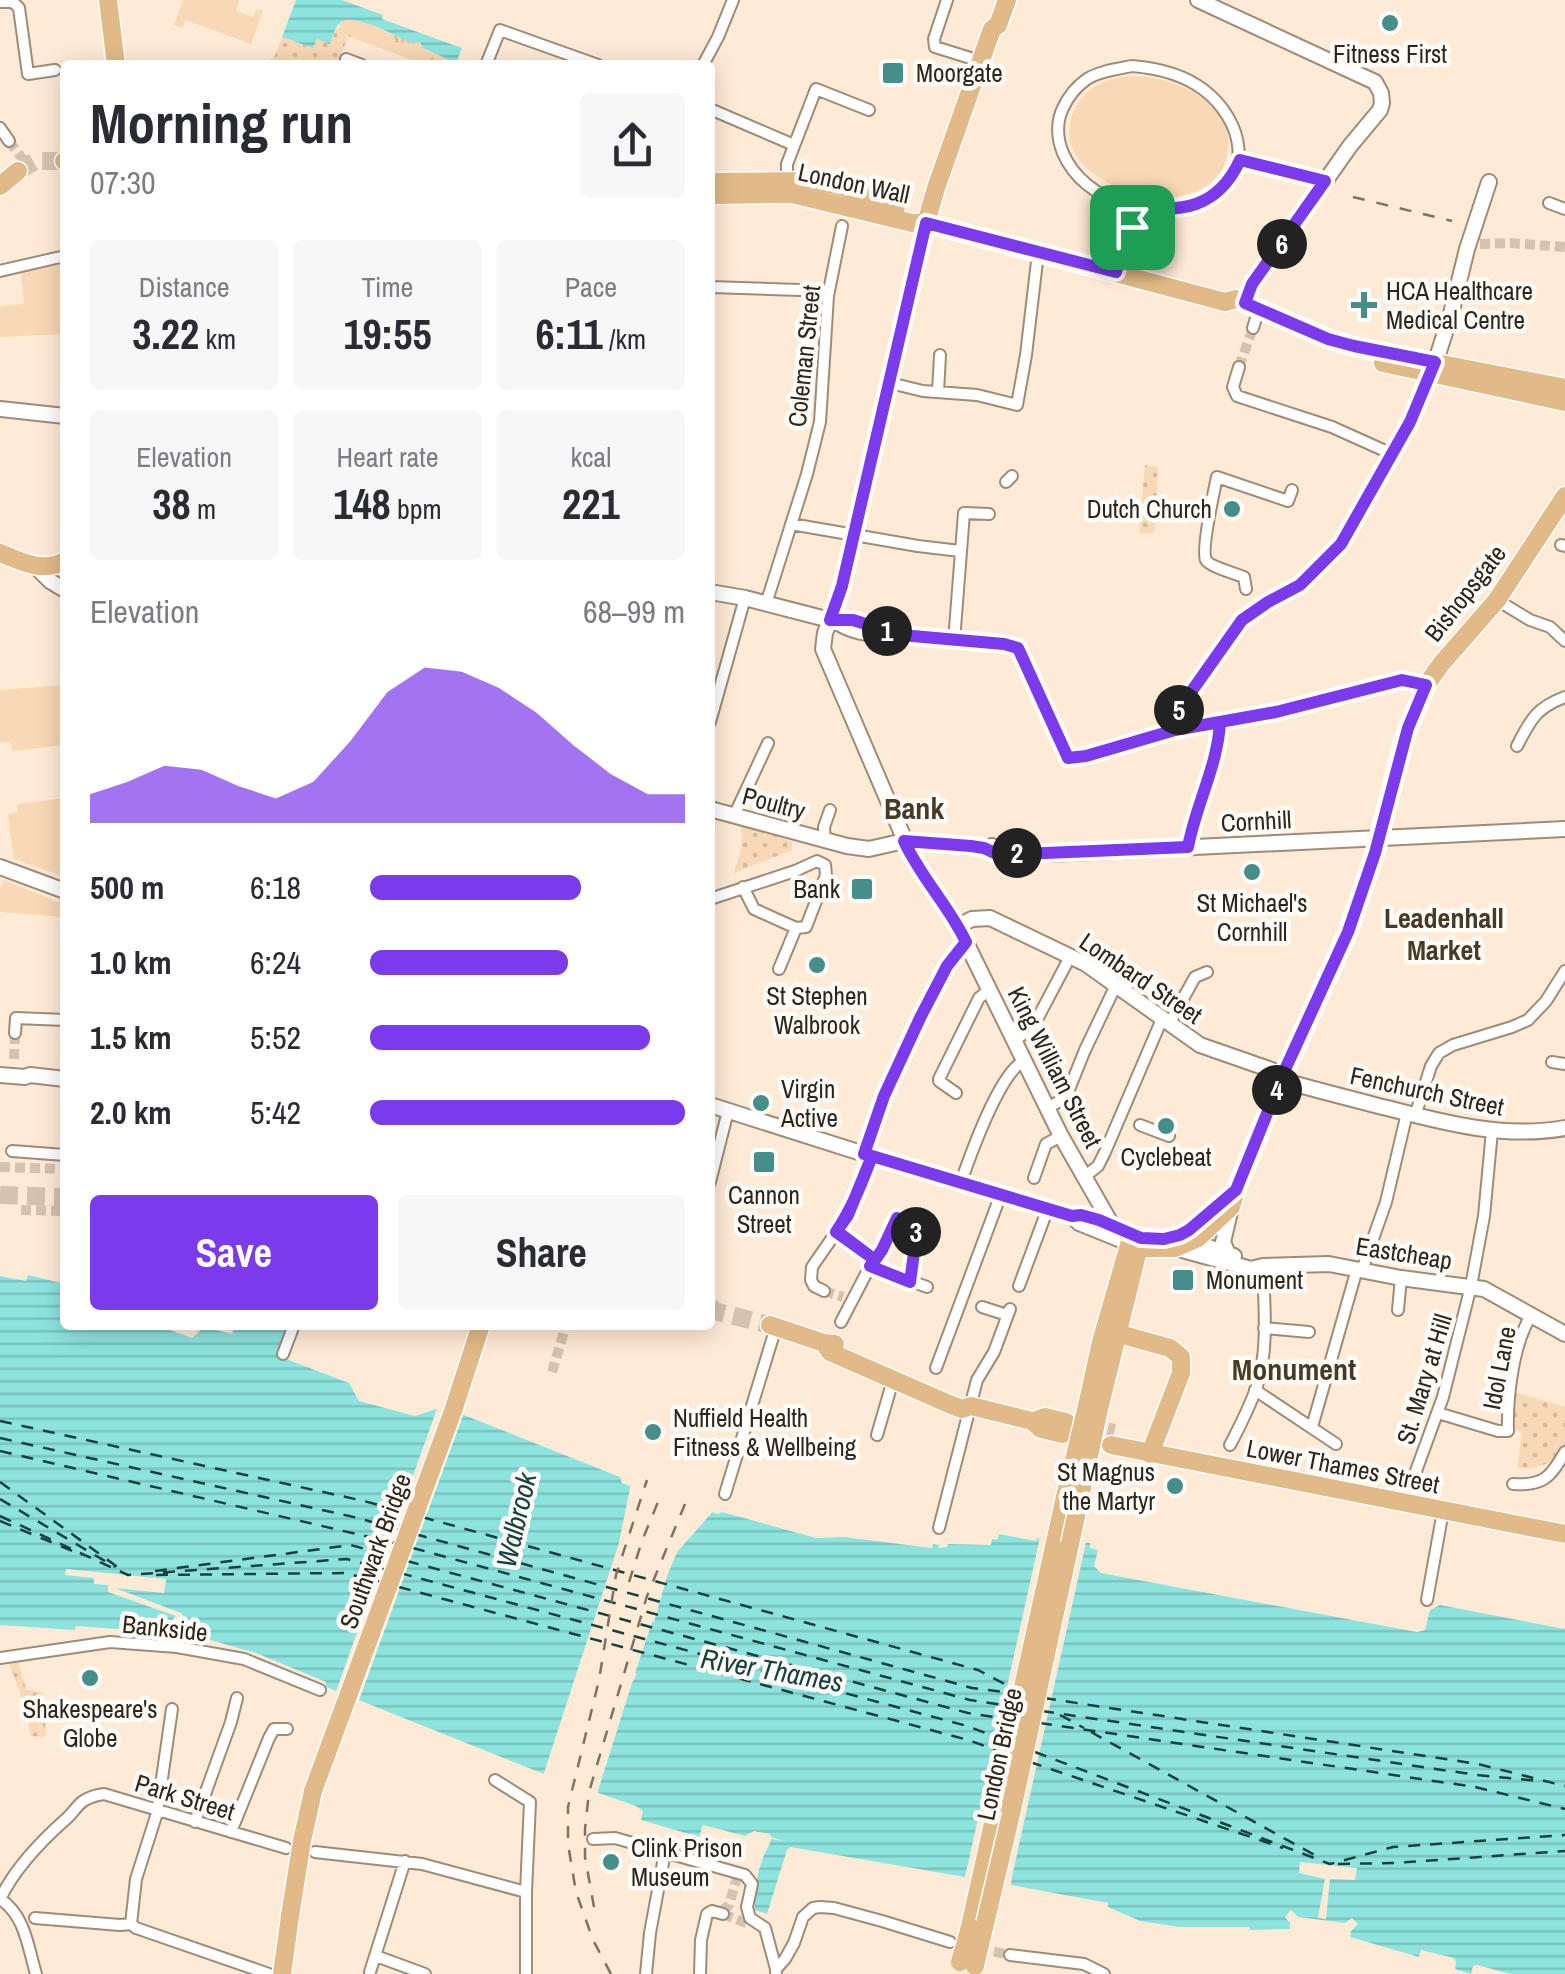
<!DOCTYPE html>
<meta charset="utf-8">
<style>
body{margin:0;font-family:"Archivo Narrow",sans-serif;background:#f7f7f7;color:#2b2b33;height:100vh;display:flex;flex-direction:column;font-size:38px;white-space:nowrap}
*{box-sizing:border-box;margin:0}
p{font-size:32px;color:#7c7c81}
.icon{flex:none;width:55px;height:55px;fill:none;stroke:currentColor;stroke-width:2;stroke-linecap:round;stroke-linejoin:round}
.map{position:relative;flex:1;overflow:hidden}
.panel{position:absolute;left:60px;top:60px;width:655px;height:1270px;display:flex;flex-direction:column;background:#fff;border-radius:10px;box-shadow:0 5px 25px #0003}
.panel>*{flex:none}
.pin{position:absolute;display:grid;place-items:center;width:85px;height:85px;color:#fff;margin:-42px;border-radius:20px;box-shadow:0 5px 15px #0006}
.km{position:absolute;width:50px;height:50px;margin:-25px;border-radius:50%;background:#222;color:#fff;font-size:28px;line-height:50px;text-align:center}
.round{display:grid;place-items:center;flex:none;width:105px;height:105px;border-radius:10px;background:#f7f7f7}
.overview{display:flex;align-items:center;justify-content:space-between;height:170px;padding:0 30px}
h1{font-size:55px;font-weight:800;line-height:75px}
.figures{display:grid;grid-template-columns:repeat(3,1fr);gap:15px;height:170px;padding:10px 30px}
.figures div{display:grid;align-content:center;border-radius:10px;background:#f7f7f7;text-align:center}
.figures b{font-size:42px;font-weight:800}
.figures small{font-size:28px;font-weight:400}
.figures p{font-size:28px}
.chart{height:280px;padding:20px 30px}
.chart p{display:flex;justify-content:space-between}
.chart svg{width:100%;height:180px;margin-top:10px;fill:#7c3aed;opacity:.7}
.primary-button{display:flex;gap:20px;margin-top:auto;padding:20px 30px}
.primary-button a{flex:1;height:115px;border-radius:10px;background:#7c3aed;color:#fff;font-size:40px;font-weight:800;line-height:115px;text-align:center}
.primary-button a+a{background:#f7f7f7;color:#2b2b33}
ul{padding:0 30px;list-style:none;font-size:32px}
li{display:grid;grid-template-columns:160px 120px 1fr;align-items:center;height:75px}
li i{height:25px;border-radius:12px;background:#7c3aed}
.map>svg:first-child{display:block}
.grass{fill:url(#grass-tufts)}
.park{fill:#f8d8b5}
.garden{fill:url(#garden-dots)}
.water{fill:url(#water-rules)}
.pier{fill:#ffead5}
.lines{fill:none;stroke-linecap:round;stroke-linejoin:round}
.ferry{stroke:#17403f;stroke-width:2.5;stroke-dasharray:12 10;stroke-linecap:butt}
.minor-tunnel{stroke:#d5c3b0;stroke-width:10;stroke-dasharray:10 5;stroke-linecap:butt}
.primary-tunnel{stroke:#d5c3b0;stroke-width:18;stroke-dasharray:18 9;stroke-linecap:butt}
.minor-casing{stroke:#9e8c78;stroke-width:14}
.tertiary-casing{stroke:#9e8c78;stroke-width:18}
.primary-casing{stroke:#fff;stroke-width:21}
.minor{stroke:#fff;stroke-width:10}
.tertiary{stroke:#fff;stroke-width:14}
.primary{stroke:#e2ba87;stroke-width:18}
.rail{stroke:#7e7264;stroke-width:2.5;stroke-dasharray:12 12;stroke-linecap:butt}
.primary-bridge-casing{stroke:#fff;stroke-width:21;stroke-linecap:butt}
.primary-bridge{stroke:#e2ba87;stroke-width:18}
.route-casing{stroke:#fff;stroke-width:20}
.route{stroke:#7c3aed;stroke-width:12}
.poi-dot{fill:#468e8a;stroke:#fffbf6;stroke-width:4}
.labels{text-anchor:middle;stroke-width:9;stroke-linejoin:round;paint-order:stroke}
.poi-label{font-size:25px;fill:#2d261d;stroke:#fffbf6}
.street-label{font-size:25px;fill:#2d261d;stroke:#fffbf6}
.neighbourhood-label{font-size:28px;font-weight:bold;fill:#493927;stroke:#fffbf6}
.water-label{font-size:28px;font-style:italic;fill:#17403f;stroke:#fffbf6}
.quarter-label{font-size:30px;font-weight:bold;fill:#493927;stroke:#fffbf6}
</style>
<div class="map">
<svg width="1565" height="1974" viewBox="0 0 1565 1974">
<defs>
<pattern id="grass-tufts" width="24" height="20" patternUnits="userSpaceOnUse" patternTransform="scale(2.5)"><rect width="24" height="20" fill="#f8d8b5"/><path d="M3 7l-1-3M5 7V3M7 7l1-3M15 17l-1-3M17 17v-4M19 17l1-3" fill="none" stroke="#d5b99b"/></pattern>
<pattern id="garden-dots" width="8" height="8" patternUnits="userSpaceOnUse" patternTransform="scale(2.5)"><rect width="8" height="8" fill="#f8d8b5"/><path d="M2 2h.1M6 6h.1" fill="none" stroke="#d5b99b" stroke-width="1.8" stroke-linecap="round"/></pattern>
<pattern id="water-rules" width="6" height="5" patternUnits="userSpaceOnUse" patternTransform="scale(2.5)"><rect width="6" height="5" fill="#8de4df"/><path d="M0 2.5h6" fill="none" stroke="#7ac3bf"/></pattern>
</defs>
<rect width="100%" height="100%" fill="#ffead5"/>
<path class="grass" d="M343,20H360L412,43L420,42L423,48L456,63V65H425L345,35L340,25Z"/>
<path class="park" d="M183,0H239L236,11L253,17L257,9L263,11L251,44L186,20L182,28L174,25Z
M1134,76C1172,77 1233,100 1228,148C1220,240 1032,188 1076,107C1088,85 1110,77 1134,76Z
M65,264L61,274L65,275V334L0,337V306L24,304L21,273Z
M65,685V745L12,751L11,742H0V690Z
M56,799H65V877L14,859L13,854L8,814L18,812L17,804Z
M4,880L65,905V917L0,912V888Z"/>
<path class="garden" d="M340,26L345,35L348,37L337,65H268L271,58H274L282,37L313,48L317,39L330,43L335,32Z
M1145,465L1158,467L1155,530L1152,533H1139Z
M741,827L773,834L792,842V850L734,873L742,845Z
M1518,1393L1565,1407C1565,1417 1565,1432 1565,1441C1558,1465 1538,1469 1517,1468L1522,1433L1513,1428L1516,1420L1511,1418L1512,1397Z
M18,1661L26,1689L43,1693L46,1735L44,1737L31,1736L24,1704L9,1663Z"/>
<path class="water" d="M296,0H342L383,15L382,19L462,48L456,63L423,48L420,42L412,43C397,37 354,12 341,22C336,25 332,38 330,44L317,39L313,48L282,37Z
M28,1275L65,1284V1325H156L192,1338L204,1327L232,1334L235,1325H292L281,1357L349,1383L359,1401L415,1416L439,1408L464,1415L620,1477L622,1483L630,1486L718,1514L722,1512L816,1538L844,1537L932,1548L933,1544L939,1545V1548L947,1547L948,1544L991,1545L992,1539L997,1540L999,1534L1036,1541L1037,1538L1041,1540L1090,1543V1548L1098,1550L1094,1566L1101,1573L1417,1632L1425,1630L1430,1610L1440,1605L1565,1629V1974H1511L1477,1965L1473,1966L1471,1974L1455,1969L1456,1962L1454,1958L1421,1950L1419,1957L1350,1937L1351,1931L1358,1924L1352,1918L1345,1923L1298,1917L1291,1910L1285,1917L1290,1923V1929L1250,1930L1249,1927H1179L1140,1921L1108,1907V1903L1011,1885L1012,1875L968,1865L965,1877L790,1847L787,1850L767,1914L755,1910C754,1892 757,1872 764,1855C766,1850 770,1845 771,1839L784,1841L771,1837L770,1834L754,1831L745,1836L703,1825L699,1837L641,1820L643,1811L636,1806L544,1774L326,1687V1682L256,1653L196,1636L183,1617L176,1616L160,1632L76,1626L75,1630L0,1625V1276L26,1281Z"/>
<path class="pier" d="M439,1403L465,1410L357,1706L334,1697Z
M631,1483L716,1508L677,1552L667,1576L654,1622H652L635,1673L637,1674L632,1683L596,1797L542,1779L619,1543Z
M1041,1533L1077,1543L1080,1537L1087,1538L1009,1890L1006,1886L1007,1879L971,1871L969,1880L964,1882Z
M66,1569L166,1579L164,1593L115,1588L181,1613L184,1617L176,1616L108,1592V1585L94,1584V1578L65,1575Z
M1300,1862L1357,1868L1355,1880L1330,1879L1326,1919L1318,1918L1325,1879L1299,1873Z"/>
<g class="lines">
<path class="ferry" d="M0,1421L364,1501L405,1512
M0,1438L358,1518L403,1531
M0,1451L395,1543
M0,1482L123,1571
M0,1499L115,1567
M0,1516L128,1575L347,1559L387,1570
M422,1517L978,1670L1014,1689
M0,1521L82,1555
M415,1534L972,1688L1011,1693
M413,1548L970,1700L1009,1706
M407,1561L968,1713L1008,1719
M155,1571L351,1545L389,1556
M400,1573L967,1726L1004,1740
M156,1575L345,1573L381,1582
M399,1587L968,1740L999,1751
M1044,1698L1478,1764L1565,1786
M1042,1711L1477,1775L1539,1781
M1060,1715L1084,1728
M1040,1723L1475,1787L1565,1809
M1091,1732L1320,1858
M1035,1752L1330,1864L1393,1847L1565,1835
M1030,1762L1283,1848
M1338,1864L1395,1863L1565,1851"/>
<path class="minor-tunnel" d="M9,141L27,165
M1480,244L1511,243L1565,247
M1239,367L1253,328
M14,1059L15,1033
M0,1167L65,1169
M21,1210L65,1211
M824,1291L843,1297
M552,1372L566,1325
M722,1911L729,1905L738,1874
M723,1914L749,1924
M950,1942L1010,1955"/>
<path class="primary-tunnel" d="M18,171L35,161H64
M0,1195L65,1197
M710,1305L714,1311L770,1325
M1081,1425L1114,1433"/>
<g class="minor-casing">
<path id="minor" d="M947,0L934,39L935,47L980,61
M0,2H13L19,8L28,74L55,70
M346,59L362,65
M486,65L500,30L598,65
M703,65L718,37L733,0
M1132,66C1157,68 1183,74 1204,90C1243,120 1257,178 1203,202C1156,223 1084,203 1063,153C1057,139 1056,122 1063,108C1068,97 1077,86 1087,79C1100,71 1117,69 1132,66Z
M710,109L794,145
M0,128L9,141
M1240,160L1325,181
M787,180V164L816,89L869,110
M1549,203L1565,209
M1121,258L1126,251L1132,218
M0,271L65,256
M1116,272L1119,249L1133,207
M710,287L829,291
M1253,328L1256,318
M1239,367L1233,387L1237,396L1332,427L1392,454
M890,383L923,391L977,395L1017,405L1026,355L1038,253
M938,392L940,355
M1006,482L1012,476
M791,524L918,546L960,551
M1561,545L1565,546
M1246,589L1244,577C1236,574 1209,566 1206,560C1201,550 1214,491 1217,477L1288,501L1292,490
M1497,600L1530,620L1550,627L1565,641
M766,604L807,474L820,422L828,296L842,226
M830,620C848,633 870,639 891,633L1004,644L1018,649L1066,756L1072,759L1196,725L1276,712L1402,680L1426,685
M831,620C852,618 873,622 891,633
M954,641L964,513L989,514
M710,722L745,598
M1175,730V718L1183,702L1242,619L1267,602L1300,585L1341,544L1411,422L1431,374
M1517,746C1531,719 1536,708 1565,697
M734,816L768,743
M825,842L824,827L830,810
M1188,847C1196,804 1219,765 1219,722
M743,887L754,909L796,928
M710,899L795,871L817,861L825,865L826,875L806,927L796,928L779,969
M1169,1024L1195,977L1207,972
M15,1033L16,1018L65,1020
M1014,1041L1033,1027L1071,955
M1552,1062L1565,1064
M956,1093L939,1081V1079L979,998L989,990
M1048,1108L1066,1097L1085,1050L1116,985
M1415,1116L1431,1066L1439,1053L1453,1045L1512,1027L1528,1020L1546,1001L1565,971
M1140,1125L1169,1136
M12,1151L65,1155
M864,1154C876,1113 893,1076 911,1037C926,1004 942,970 965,942
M1084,1177L1098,1166L1105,1152L1162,1019
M1034,1178L1046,1144L1061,1136
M710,1182L728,1111
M961,1182C970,1156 1000,1072 1024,1061
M836,1232L875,1259
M870,1266L927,1287
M1362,1270L1386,1202L1407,1113
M1019,1286L1048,1208
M824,1291L814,1286L811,1280L812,1267L848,1215L872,1156
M982,1307L1007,1315
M1398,1310L1401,1278
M841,1322L867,1272L883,1250L897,1218L918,1224L910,1282
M1264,1328L1309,1332
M283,1354L294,1325
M936,1368L1001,1194
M1255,1390L1336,1444
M1438,1413L1498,1431H1508C1507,1397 1513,1343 1532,1314
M1312,1427L1357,1269
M877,1435L893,1380
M1230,1445C1240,1426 1250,1406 1257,1386C1269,1348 1264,1305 1263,1266
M1412,1482L1443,1397L1471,1286L1484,1216L1492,1131
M1513,1484C1543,1486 1550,1478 1565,1452
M725,1494L776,1327
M939,1528L977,1380L994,1352L1010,1309
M1427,1600L1443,1511
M0,1658L110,1642L177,1647L244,1659L320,1690
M495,1780L530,1802L526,1892V1974
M195,1822L231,1722L237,1698
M231,1832L269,1738L274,1729H287
M593,1839L615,1838L745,1875L752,1884L747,1907L750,1918L765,1928L776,1969V1974
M315,1852L422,1864L526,1892
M0,1899C15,1868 40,1842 66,1819C72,1814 76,1807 82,1802C89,1797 96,1795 104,1794L286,1848
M0,1899C25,1915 28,1947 36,1974
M35,1918L120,1925L131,1924L136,1928L269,1974
M131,1924L136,1879L157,1813L172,1709
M1010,1955L1084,1964L1104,1974
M376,1956L425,1974
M776,1969L785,1959L794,1943L803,1917L813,1908L820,1907L834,1908L882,1921L950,1942
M370,1972L405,1861
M646,1974L650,1933L665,1852
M700,1974L701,1940L707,1914L712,1911L723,1914"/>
</g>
<g class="tertiary-casing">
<path id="tertiary" d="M1198,0L1375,82L1381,93L1382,103L1380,110L1350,146L1253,284L1245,303
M926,223L842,587L825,633L823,649L912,857L958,926L1061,1136L1113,1227L1117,1238
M1432,373L1451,314L1467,249L1489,182
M0,409L65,416
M36,567L50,581L65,590
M710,592L745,598L830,620
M710,809L847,846L869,849L904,841L984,848L992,846
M984,848L999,855L1016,853L1052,854L1565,829
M0,867L65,891
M958,926L972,919L990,918L1086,964L1200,1045L1283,1074
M0,1075L25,1077L30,1075L65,1079
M1281,1080C1316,1090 1352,1099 1387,1108C1445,1123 1505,1139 1565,1128
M710,1105L858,1152L1072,1216L1079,1223L1121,1240
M1172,1238L1192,1241L1234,1256
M1175,1248L1251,1269L1263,1266L1329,1264L1401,1278L1484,1289L1565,1334
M1228,1254L1223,1242L1231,1208"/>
</g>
<g class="primary-casing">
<path id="primary" d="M108,0L116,65
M64,161H65
M710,182L815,181L845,188L896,207
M0,186L18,171
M710,195L792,194L912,223H926L1225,302L1236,299L1329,339L1354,347L1565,388
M926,223L936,188L992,29L998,25L1007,0
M1383,363L1565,402
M0,553C23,562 41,573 65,561
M1139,1248H1175L1198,1238L1231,1207L1236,1190L1281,1080L1348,932L1375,853L1404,739L1426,685L1442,663L1497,600L1565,496
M770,1325L824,1343L835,1344
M1116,1333L1170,1348L1181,1357V1373L1150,1454
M824,1343L830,1352L949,1404L962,1409L971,1406L1032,1421L1041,1429L1063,1434
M1087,1406L1101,1342L1129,1245L1133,1236L1155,1239
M1099,1409L1141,1238
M1037,1420L1045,1417L1066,1422
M1111,1445L1565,1534
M1011,1814L1070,1544
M302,1841L313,1791L453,1411L481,1325
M970,1927L1065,1497
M282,1974L290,1916"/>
</g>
<use href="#minor" class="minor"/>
<use href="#tertiary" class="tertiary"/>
<use href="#primary" class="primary"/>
<path class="rail" d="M1353,197L1452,221
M629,1582L642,1541L660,1497
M594,1907L585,1857V1829L589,1792L647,1596L685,1504
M611,1974L593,1940L576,1892L568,1844V1807L599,1680L616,1575L647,1480"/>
<g class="primary-bridge-casing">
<path id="primary-bridge" d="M1065,1497L1087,1406
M1070,1544L1099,1409
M290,1916L302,1841
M960,1962L970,1927
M975,1966L1011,1814"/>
</g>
<use href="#primary-bridge" class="primary-bridge"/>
</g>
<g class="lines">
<g class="route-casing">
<path id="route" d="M1132,227L1126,251L1119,260L1116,272L926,223L842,586L830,620H853L901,635L1004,644L1018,648L1068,758L1086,756L1175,730L1220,722C1218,765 1196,804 1188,847L999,855L984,848L971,846L904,841C921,878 949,906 966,942L947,966L920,1018L884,1096L864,1154L872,1156L848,1215L836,1232L875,1260L870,1266L910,1282L918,1224L897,1218L882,1250L875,1260L842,1235L836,1232C852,1208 862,1183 872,1156L1072,1216L1081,1215L1099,1220L1141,1238L1164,1239L1180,1235L1189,1230L1236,1190L1283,1074L1348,932L1375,853L1408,728L1426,685L1402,680L1276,712L1175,730V718L1184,702L1242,620L1268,602L1300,585L1341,544L1410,422L1435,362L1354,346L1328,339L1245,303L1252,284L1325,181L1240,160C1218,208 1182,213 1133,207L1132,227"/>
</g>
<use href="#route" class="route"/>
</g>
<g class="poi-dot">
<circle cx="1390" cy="23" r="10"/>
<rect x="881" y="61" width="24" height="24" rx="5"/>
<path d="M1359 290h10v10h10v10h-10v10h-10v-10h-10v-10h10z"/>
<circle cx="1232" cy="509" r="10"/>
<circle cx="1252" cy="872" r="10"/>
<rect x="850" y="877" width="24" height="24" rx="5"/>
<circle cx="817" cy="965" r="10"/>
<circle cx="761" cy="1103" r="10"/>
<circle cx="1166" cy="1126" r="10"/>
<rect x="752" y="1150" width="24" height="24" rx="5"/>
<rect x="1171" y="1268" width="24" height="24" rx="5"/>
<circle cx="653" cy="1432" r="10"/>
<circle cx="1175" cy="1486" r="10"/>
<circle cx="90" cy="1678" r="10"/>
<circle cx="611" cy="1862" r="10"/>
</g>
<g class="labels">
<g class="poi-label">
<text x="1390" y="63">Fitness First</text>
<text x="916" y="82" text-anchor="start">Moorgate</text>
<text x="1386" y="300" text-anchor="start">HCA Healthcare<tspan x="1386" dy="29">Medical Centre</tspan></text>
<text x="1212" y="518" text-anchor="end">Dutch Church</text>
<text x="840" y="898" text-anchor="end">Bank</text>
<text x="1252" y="912">St Michael's<tspan x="1252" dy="29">Cornhill</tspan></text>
<text x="817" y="1005">St Stephen<tspan x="817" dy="29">Walbrook</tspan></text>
<text x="781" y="1098" text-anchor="start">Virgin<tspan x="781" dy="29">Active</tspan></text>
<text x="1166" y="1166">Cyclebeat</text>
<text x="764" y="1204">Cannon<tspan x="764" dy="29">Street</tspan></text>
<text x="1206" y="1289" text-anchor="start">Monument</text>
<text x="673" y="1427" text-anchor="start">Nuffield Health<tspan x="673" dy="29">Fitness &amp; Wellbeing</tspan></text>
<text x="1155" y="1481" text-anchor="end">St Magnus<tspan x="1155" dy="29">the Martyr</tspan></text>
<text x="90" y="1718">Shakespeare's<tspan x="90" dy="29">Globe</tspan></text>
<text x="631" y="1857" text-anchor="start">Clink Prison<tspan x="631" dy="29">Museum</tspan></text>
</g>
<g class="street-label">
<text transform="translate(854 183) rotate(12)" y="9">London Wall</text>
<text transform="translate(804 356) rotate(-84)" y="9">Coleman Street</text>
<text transform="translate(1465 593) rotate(-52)" y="9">Bishopsgate</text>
<text transform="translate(774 803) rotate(15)" y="9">Poultry</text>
<text transform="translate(1256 821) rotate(-3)" y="9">Cornhill</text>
<text transform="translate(1141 978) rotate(34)" y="9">Lombard Street</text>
<text transform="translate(1055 1067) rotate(63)" y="9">King William Street</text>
<text transform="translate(1427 1091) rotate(12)" y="9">Fenchurch Street</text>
<text transform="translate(1404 1253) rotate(9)" y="9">Eastcheap</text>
<text transform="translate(1499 1368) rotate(-79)" y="9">Idol Lane</text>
<text transform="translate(1424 1379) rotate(-73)" y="9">St. Mary at Hill</text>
<text transform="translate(1343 1466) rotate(11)" y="9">Lower Thames Street</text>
<text transform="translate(375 1551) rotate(-70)" y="9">Southwark Bridge</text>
<text transform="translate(165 1628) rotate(6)" y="9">Bankside</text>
<text transform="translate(999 1754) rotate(-78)" y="9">London Bridge</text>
<text transform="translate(185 1797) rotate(17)" y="9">Park Street</text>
</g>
<g class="neighbourhood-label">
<text x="1444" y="928">Leadenhall<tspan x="1444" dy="32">Market</tspan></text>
</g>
<g class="water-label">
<text transform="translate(516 1520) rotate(-77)" y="10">Walbrook</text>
<text transform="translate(772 1670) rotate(10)" y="10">River Thames</text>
</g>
<g class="quarter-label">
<text x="914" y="819">Bank</text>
<text x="1294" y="1380">Monument</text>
</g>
</g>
</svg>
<div class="pin" style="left:1132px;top:227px;background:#1e9e55"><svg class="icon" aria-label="arrive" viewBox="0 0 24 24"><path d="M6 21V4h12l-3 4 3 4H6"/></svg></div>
<b class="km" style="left:887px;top:631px">1</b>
<b class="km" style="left:1017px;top:853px">2</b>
<b class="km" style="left:916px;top:1232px">3</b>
<b class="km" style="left:1277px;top:1090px">4</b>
<b class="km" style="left:1179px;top:710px">5</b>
<b class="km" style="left:1282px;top:244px">6</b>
<section class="panel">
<div class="overview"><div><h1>Morning run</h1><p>07:30</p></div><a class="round"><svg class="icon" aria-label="share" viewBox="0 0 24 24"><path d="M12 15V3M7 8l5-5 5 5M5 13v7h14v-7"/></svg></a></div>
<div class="figures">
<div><p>Distance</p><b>3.22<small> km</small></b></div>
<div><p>Time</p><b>19:55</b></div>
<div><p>Pace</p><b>6:11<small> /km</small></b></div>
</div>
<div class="figures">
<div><p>Elevation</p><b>38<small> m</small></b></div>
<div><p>Heart rate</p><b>148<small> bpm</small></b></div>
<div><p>kcal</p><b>221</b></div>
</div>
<div class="chart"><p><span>Elevation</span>68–99 m</p>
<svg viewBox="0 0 160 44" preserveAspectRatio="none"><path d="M0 44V37L10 34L20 30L30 31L40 35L50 38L60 34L70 24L80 12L90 6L100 7L110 11L120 17L130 25L140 32L150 37L160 37V44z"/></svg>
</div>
<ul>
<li><b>500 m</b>6:18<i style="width:67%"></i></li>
<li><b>1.0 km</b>6:24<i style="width:63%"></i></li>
<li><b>1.5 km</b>5:52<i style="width:89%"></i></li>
<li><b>2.0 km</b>5:42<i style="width:100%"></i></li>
</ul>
<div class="primary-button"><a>Save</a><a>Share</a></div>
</section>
</div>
